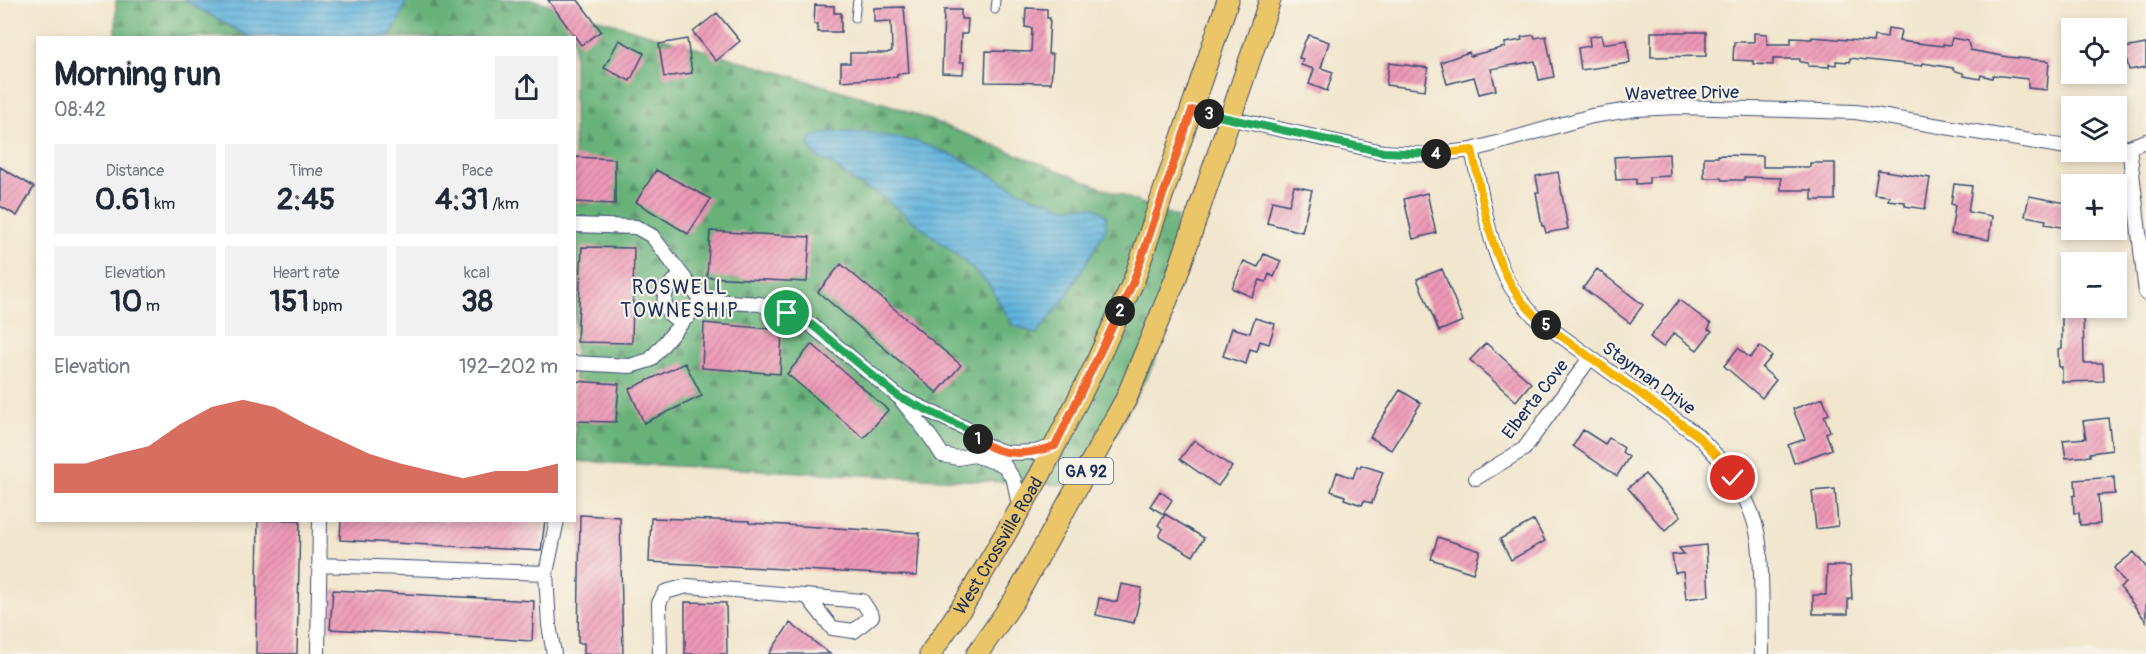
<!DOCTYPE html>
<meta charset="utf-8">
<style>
body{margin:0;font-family:Pangolin,sans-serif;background:#f2f2f3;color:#1f2937;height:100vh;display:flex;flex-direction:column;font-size:22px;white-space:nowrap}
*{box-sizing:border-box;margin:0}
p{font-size:20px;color:#747a83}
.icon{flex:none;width:33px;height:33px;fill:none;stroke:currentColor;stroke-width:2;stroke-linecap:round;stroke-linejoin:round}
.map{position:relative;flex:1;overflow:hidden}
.panel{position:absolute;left:36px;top:36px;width:540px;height:486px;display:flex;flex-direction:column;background:#fff;border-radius:0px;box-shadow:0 3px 9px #0003}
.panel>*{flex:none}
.buttons{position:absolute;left:2061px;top:18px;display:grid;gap:12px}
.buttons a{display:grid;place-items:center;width:66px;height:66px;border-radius:0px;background:#fff;box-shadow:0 3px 9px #0003;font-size:30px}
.pin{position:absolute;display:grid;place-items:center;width:51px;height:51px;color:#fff;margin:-26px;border:3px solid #fff;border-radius:50%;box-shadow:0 2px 6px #0007}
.km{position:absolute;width:30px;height:30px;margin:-15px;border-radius:50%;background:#222;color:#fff;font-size:16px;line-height:30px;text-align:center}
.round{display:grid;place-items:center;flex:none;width:63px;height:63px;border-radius:0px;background:#f2f2f3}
.summary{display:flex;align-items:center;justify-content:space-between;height:102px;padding:0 18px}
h1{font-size:33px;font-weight:700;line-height:45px}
.stats{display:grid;grid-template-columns:repeat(3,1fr);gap:9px;height:102px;padding:6px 18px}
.stats div{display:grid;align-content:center;border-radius:0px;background:#f2f2f3;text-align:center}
.stats b{font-size:30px;font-weight:700}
.stats small{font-size:16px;font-weight:400}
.stats p{font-size:16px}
.chart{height:168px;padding:12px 18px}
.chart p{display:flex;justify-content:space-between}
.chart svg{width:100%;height:108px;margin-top:6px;fill:#c8321e;opacity:.7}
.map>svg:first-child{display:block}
.forest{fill:url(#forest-firs);stroke:#42706c;stroke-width:1.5}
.water{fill:url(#water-rules);stroke:#3e719d;stroke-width:1.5}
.building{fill:url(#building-hatch)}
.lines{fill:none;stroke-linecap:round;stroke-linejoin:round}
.service-casing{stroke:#3b4a6f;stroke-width:9}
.minor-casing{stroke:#3b4a6f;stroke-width:16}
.primary-casing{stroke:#3b4a6f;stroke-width:23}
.service{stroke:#fff;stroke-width:7}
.minor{stroke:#fff;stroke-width:14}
.primary{stroke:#ebc669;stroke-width:21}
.split-1-casing{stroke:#fff;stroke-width:12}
.split-2-casing{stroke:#fff;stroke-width:12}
.split-3-casing{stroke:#fff;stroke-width:12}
.split-4-casing{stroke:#fff;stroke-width:12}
.split-5-casing{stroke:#fff;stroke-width:12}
.split-6-casing{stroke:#fff;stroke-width:12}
.split-1{stroke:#22a559;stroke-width:8}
.split-2{stroke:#f0652b;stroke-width:8}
.split-3{stroke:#f0652b;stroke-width:8}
.split-4{stroke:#22a559;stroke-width:8}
.split-5{stroke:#f5b400;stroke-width:8}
.split-6{stroke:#f5b400;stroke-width:8}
.labels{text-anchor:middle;stroke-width:4.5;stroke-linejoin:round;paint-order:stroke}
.shield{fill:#f7f3e8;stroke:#5d6a87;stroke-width:1.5}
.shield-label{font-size:16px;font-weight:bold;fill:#1b2f5e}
.street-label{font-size:18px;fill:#1b2f5e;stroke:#f7f3e8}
.neighbourhood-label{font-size:20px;letter-spacing:1.5px;fill:#1b2f5e;stroke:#f7f3e8}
</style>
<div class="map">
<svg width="2146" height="654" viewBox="0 0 2146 654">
<defs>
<pattern id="forest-firs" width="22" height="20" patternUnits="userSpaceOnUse" patternTransform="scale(1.5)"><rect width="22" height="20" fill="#68b27a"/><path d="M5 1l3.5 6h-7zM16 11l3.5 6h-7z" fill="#559167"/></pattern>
<pattern id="water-rules" width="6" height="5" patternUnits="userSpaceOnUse" patternTransform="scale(1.5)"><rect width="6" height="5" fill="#60b3dc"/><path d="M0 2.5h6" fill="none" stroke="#4e92b6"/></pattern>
<pattern id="building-hatch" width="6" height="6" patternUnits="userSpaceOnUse" patternTransform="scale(1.5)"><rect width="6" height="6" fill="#ef99b7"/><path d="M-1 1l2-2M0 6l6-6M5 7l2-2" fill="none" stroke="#c17d98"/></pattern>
</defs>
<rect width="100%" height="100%" fill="#f7f3e8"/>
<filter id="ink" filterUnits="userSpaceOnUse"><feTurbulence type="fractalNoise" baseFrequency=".0167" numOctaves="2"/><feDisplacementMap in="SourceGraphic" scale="12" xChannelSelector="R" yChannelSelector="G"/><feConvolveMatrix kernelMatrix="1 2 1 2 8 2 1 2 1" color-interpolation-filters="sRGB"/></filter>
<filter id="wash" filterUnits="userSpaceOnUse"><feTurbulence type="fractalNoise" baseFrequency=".008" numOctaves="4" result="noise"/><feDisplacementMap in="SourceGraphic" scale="24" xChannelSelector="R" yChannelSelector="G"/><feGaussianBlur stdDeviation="1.35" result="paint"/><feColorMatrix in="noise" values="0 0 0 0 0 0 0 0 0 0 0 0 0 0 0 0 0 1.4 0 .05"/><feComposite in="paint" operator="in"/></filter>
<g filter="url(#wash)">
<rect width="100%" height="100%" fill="#f2e6ce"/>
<path class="forest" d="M116,0H534L896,107L1177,217L1156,359L1088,486L575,461L574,38L116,37Z"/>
<path class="water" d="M184,0H407L398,22L389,37H249Z
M831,132L869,133L918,142L962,159L1026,194L1065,207H1095L1106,215V229L1067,295L1037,334L1013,325L989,285L962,259L881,196L854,182L830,163L817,157L809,147L811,137Z"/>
<g id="blocks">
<path class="building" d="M548,0H578L601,31L581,45Z
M815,5L834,6V13H841V32H818V24H814Z
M904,7L909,73L897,74V77L841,81V63H850V53H887L892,51L891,21L874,22V8Z
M1026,8L1047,9V18H1050L1048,54H1053L1051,83L985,82L986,51L1031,52L1032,28L1025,27Z
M944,10H961V19H968L967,34H961L960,62H964L963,74L942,73Z
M717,13L740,41L716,61L693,32Z
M1888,28L1901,30L1899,41L1943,46V44L1950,45L1952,38L1968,41L1970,50L2008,57L2049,61L2047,90L2028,88V79L1993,75L1992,78L1981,75L1980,79L1964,76L1963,73L1953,70V68L1923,63L1922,66L1850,58V62L1836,61V65L1829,64V67L1808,66V63L1800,62V59H1773V65L1753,64V61L1733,60L1734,42H1754V33L1767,34V44H1791V38L1812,39V37L1873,42L1874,36L1887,38Z
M1651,32H1706V56L1651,57Z
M1309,35L1329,42L1321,68L1333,72L1327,91L1309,84L1314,69L1301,65L1303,59L1299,58L1305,41Z
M1534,35L1535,38L1546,36L1554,77L1539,80L1535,61L1491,69L1496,90L1479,94L1474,77L1447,84L1441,62L1469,52L1470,56L1505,47V43L1522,40L1521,37Z
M1601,35L1603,44L1627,40L1630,63L1581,70L1578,48L1590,46L1589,37Z
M687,39L692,73L664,77L659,44Z
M619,40L644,53L630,81L604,68Z
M2146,44V67L2129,70L2124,48Z
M1389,63L1428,68L1425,90L1386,85Z
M1669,154L1670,176L1649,177V183L1636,184V179L1616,180L1614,157Z
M1718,155L1763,156V167H1810V163H1835V200H1812V190H1781V178L1744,177V180H1722L1721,178H1704V157H1718Z
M574,157L615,159V204L574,202Z
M0,167L34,187L17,216L0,206Z
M656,170L711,199L688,234L636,202Z
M1878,170L1930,178L1925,209L1905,206V202L1888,200L1889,196L1874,194Z
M1558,172L1568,229L1546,233L1544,226H1542L1536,192H1539L1536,176Z
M1954,184L1972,186L1968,212L1992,216L1989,240L1951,234L1955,205L1951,204Z
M1294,186L1312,190L1302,232L1267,223L1272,201L1289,205Z
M1427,193L1436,233L1413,239L1404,199Z
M2029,196L2072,204V229L2045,224L2046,220L2025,216Z
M710,231L810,237L807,282L707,277Z
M582,247L634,248L632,343L577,342Z
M1264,254L1281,261L1274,277L1269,274L1266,282L1260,280L1252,297L1232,288L1244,261L1258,267Z
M841,264L961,365L937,393L818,292Z
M1442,269L1463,321L1439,331L1417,279Z
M1597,269L1643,305L1630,323L1583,288Z
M1679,300L1711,324L1708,329L1712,331L1697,350L1674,333L1663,347L1650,337Z
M2062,308H2083L2084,363H2103L2104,381L2062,382V367H2059L2058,349L2062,348Z
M1255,318L1275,324L1269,344L1260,341L1257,351L1250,349L1246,364L1223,356L1232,328L1250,333Z
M704,323L782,330L780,374L702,368Z
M1486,343L1531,383L1516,401L1470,360Z
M812,344L888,410L864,438L787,374Z
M1760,346L1772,356L1762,368L1776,380L1762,398L1724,366L1738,348L1750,358Z
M685,363L702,396L644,423L629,389Z
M574,381L619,384L616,422L574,421Z
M1400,390L1421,403L1391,450L1370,437Z
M1823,398L1829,414L1824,416L1830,431L1826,433L1832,449L1794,463L1788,445L1805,439L1793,409Z
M2108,418L2112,450L2090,453V456L2066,458L2063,440L2086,438L2083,421Z
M1583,430L1605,444L1609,438L1624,448L1622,452L1629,457L1617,476L1573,446Z
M1194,440L1232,467L1218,486L1180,459Z
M1361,465L1383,472L1372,503L1364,501L1362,505L1344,499L1345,496L1331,491L1337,472L1353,478L1357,466L1360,468Z
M1645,474L1681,516L1665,531L1628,488Z
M2114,477L2115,494L2098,495L2100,524L2080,525L2079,513H2074L2073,496L2076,495L2075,480Z
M1835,489L1838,526L1816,529L1812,491Z
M1160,491L1172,500L1163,514L1150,506Z
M1165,514L1204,538L1193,556L1159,536L1163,529L1158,525Z
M580,515L620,517L623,654H584V643H578Z
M651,518L749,521V523L920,533L917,576L649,562Z
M258,520H300L297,654H256Z
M341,520H545L541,551L340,540Z
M1534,520L1545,541L1511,560L1500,539Z
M1438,537L1480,551L1473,573L1431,559Z
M1706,545L1709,596L1686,599L1683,572L1675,573L1672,555L1684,554L1679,548Z
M2134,552L2146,567V621L2120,587L2125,583L2114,568Z
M1827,566H1850L1852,599H1848V614H1813V595H1826Z
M1121,584L1142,588L1134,623L1096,615L1099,598L1117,602Z
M333,590L534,601L532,641L330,629Z
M685,602L726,603L727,654H685Z
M790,623L830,654H769Z"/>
</g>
</g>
<g filter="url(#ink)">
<use href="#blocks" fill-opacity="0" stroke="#3b4a6f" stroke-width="1.5"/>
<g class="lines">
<g class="service-casing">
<path id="service" d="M995,10L996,0
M855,18L857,0"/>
</g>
<g class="minor-casing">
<path id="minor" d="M1192,110L1383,152L1430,155L1472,150L1592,116L1636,109L1678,107L1856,112L2072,148
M2129,147L2146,293
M2116,149L2129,147L2146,141
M1472,150C1482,193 1487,240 1507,280C1514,294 1525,306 1535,317L1698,436C1726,464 1754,502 1759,543C1763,579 1761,617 1762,654
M574,225L636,227L652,236L701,300
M687,283L678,279C659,288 660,317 682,320L688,317
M701,300L760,304L787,313L811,325L899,397L967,429L985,445L1006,453L1036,452L1055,446
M574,363L630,366L650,360L701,300
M902,401C916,419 931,435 942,455L958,458L974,455L1004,465L1014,480L1020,511
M1476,478L1524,449L1590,358
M319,565L546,573
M318,654L320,520
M554,654L549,625L546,573L557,520
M660,654L659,603L665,592L688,586L862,601L872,616L854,631L832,628L807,596"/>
</g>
<g class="primary-casing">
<g id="primary">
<path id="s1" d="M930,654L966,601L1040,475L1092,372L1134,280L1228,0"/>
<path d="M977,654L1015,599L1126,399L1176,278L1270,0"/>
</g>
</g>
<use href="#service" class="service"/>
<use href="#minor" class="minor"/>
<use href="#primary" class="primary"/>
</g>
</g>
<g class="lines" filter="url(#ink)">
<g class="split-1-casing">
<path id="split-1" d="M787,313L812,325L899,397L967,429L978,439"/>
</g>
<g class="split-2-casing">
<path id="split-2" d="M978,439C1001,458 1029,455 1055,446L1120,311"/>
</g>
<g class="split-3-casing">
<path id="split-3" d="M1120,311L1134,280L1192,110L1209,114"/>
</g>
<g class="split-4-casing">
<path id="split-4" d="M1209,114L1383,152L1436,154"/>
</g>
<g class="split-5-casing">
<path id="split-5" d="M1436,154L1472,150C1486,212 1492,284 1546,325"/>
</g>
<g class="split-6-casing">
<path id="split-6" d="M1546,325L1698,436L1717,456L1733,478"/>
</g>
<use href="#split-1" class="split-1"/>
<use href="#split-2" class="split-2"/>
<use href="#split-3" class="split-3"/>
<use href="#split-4" class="split-4"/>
<use href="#split-5" class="split-5"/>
<use href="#split-6" class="split-6"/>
</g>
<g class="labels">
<rect class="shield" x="1059" y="458" width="54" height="26" rx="4.5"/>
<g class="shield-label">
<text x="1086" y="477">GA 92</text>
</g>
<g class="street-label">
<text transform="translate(1682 93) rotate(-1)" y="6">Wavetree Drive</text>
<text transform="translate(1649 378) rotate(36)" y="6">Stayman Drive</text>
<text transform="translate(1535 399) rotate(-52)" y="6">Elberta Cove</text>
<text dy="6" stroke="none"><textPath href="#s1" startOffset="128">West Crossville Road</textPath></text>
</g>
<g class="neighbourhood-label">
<text x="680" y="294">ROSWELL<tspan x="680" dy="23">TOWNESHIP</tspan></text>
</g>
</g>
</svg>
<div class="buttons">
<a><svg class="icon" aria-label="locate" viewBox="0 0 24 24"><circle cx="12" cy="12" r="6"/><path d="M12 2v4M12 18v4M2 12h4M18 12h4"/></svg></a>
<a><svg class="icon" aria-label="layers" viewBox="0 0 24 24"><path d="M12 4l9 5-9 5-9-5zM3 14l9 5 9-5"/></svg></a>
<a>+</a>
<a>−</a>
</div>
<div class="pin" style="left:787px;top:313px;background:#1e9e55"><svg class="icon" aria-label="arrive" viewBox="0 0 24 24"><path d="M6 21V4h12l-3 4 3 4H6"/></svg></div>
<div class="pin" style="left:1733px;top:478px;background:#d93025"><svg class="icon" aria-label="check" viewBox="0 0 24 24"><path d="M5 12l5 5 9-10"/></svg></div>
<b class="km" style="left:978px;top:439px">1</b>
<b class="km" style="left:1120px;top:311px">2</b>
<b class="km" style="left:1209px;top:114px">3</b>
<b class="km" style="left:1436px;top:154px">4</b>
<b class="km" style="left:1546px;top:325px">5</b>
<section class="panel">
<div class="summary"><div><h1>Morning run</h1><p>08:42</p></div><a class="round"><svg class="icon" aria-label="share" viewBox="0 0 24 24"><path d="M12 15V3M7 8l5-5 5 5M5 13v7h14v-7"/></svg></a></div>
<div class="stats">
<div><p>Distance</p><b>0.61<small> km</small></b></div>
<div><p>Time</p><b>2:45</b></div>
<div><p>Pace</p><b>4:31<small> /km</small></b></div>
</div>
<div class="stats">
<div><p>Elevation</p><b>10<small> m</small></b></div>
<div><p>Heart rate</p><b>151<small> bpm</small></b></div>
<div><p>kcal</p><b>38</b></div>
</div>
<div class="chart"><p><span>Elevation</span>192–202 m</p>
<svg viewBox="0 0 160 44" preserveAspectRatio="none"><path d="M0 44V32L10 32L20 28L30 25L40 16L50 9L60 6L70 9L80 16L90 22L100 28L110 32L120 35L130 38L140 35L150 35L160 32V44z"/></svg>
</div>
</section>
</div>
